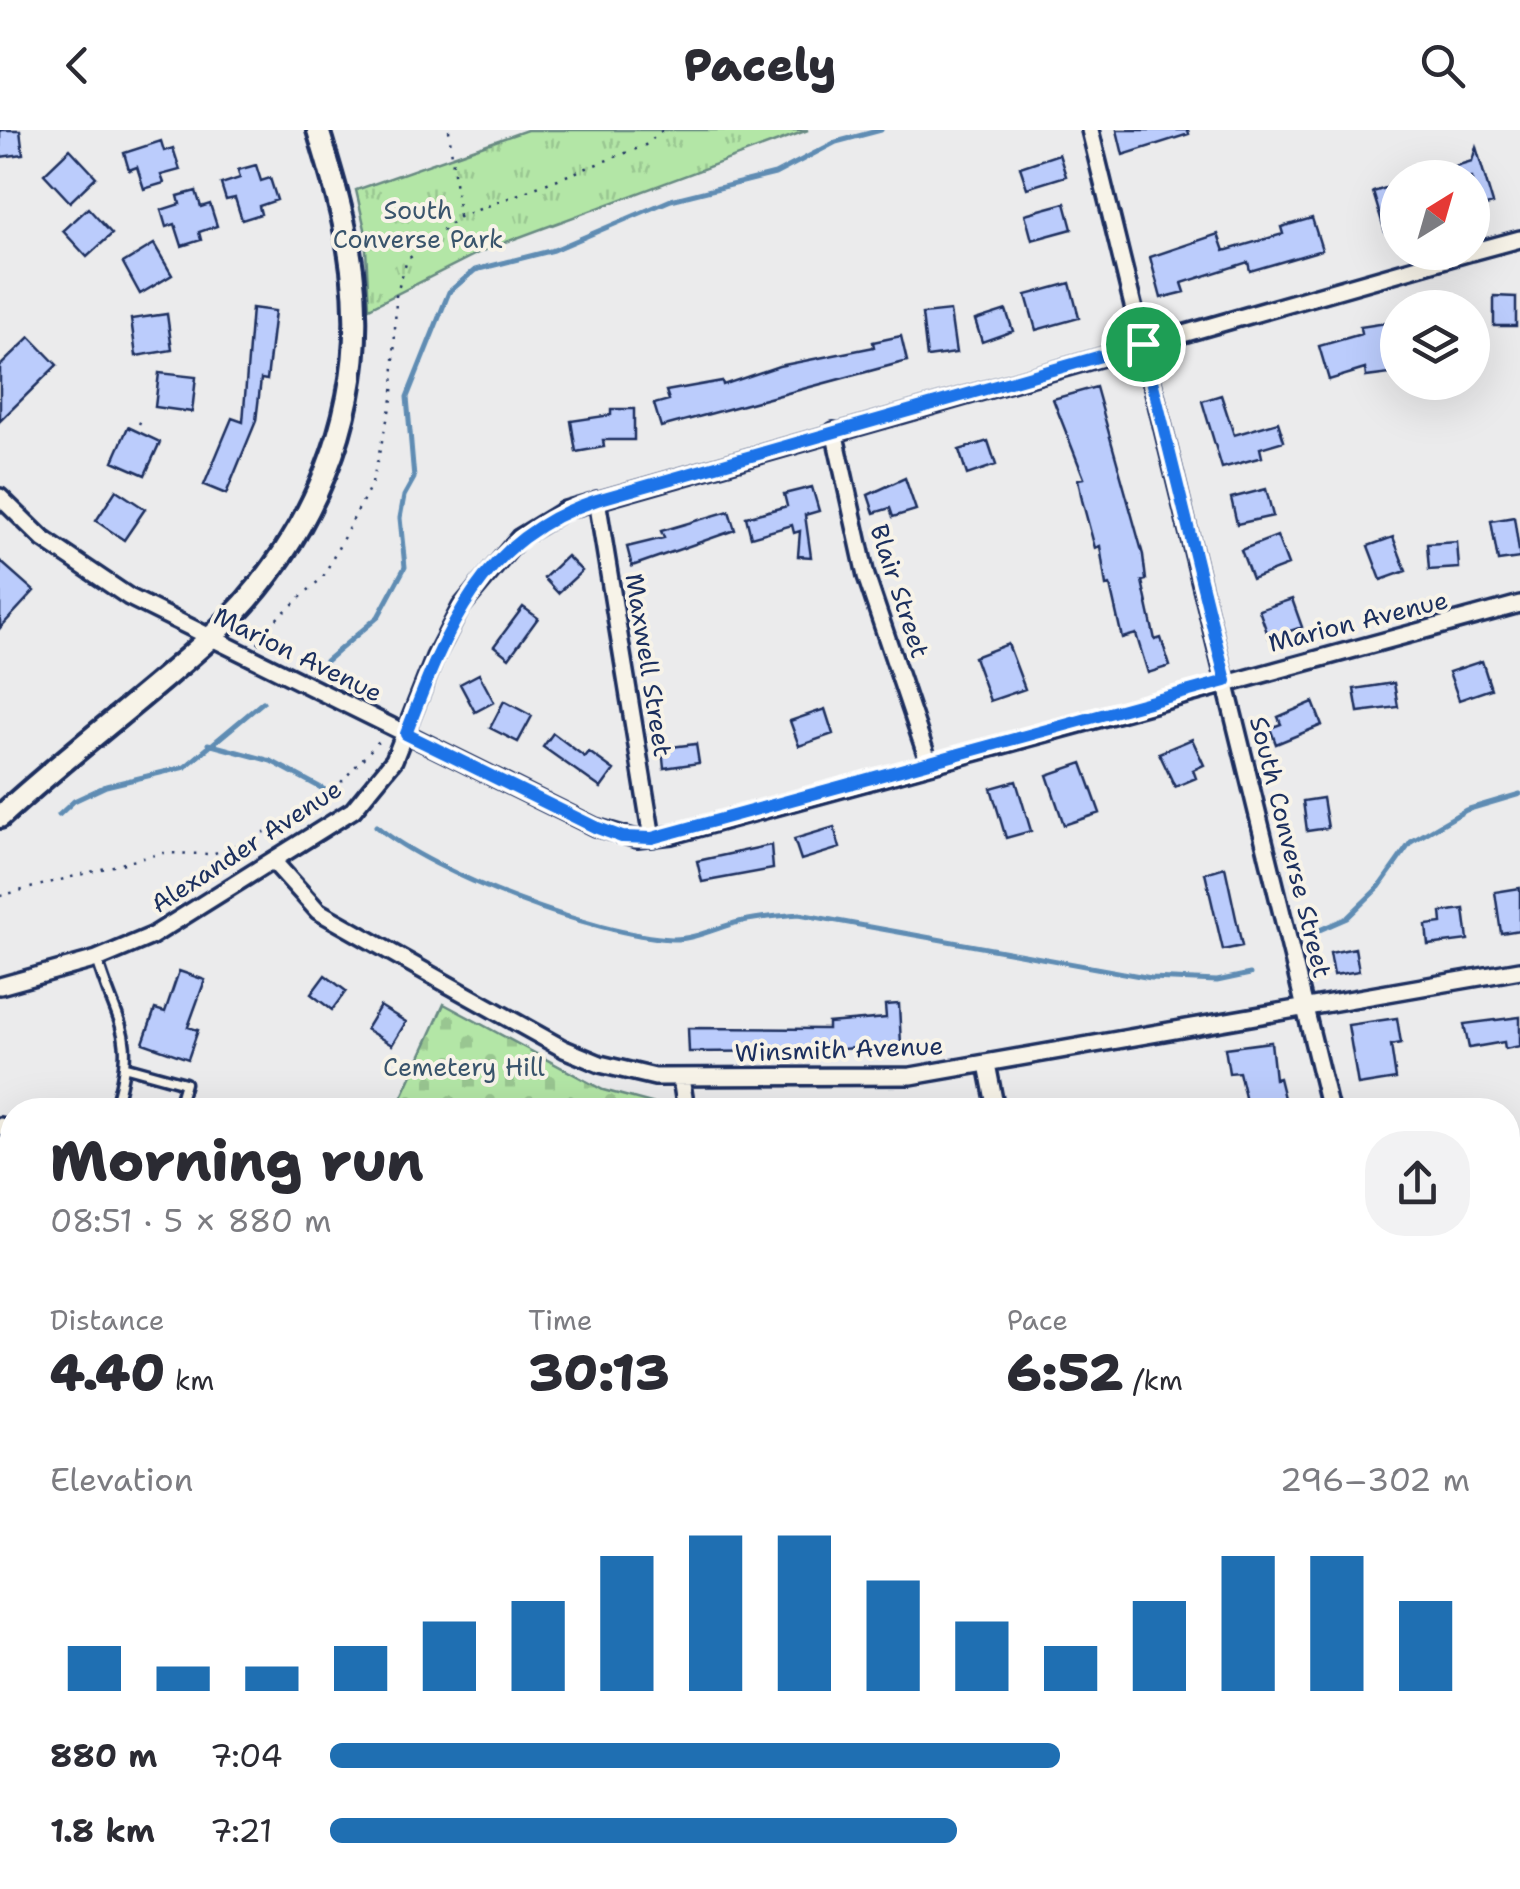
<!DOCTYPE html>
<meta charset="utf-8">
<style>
body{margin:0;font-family:"Shantell Sans",sans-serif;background:#f2f2f3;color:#2b2b33;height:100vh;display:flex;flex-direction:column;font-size:38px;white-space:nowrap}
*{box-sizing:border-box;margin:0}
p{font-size:32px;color:#7c7c81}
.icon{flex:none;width:55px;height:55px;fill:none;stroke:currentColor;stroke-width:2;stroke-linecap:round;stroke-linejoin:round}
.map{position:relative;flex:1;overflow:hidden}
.panel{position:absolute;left:0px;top:968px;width:1520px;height:792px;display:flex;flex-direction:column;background:#fff;border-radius:40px 40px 0 0;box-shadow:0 10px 40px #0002}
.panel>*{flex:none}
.needle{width:65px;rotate:37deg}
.tools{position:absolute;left:1380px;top:30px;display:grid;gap:20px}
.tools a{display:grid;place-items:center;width:110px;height:110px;border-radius:50%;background:#fff;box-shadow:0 10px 40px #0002;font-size:50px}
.pin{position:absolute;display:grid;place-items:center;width:85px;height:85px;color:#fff;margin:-42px;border:5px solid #fff;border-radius:50%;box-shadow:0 2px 10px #0007}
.round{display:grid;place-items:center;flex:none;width:105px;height:105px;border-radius:40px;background:#f2f2f3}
.headline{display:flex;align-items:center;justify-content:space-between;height:170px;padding:0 50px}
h1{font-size:55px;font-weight:800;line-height:75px}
.figures{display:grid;grid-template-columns:repeat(3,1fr);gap:15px;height:170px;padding:10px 50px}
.figures div{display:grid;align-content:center}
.figures b{font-size:50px;font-weight:800}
.figures small{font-size:28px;font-weight:400}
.figures p{font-size:28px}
.chart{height:280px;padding:20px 50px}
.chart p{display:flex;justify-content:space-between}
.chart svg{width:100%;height:180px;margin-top:10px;stroke:#1f6fb2;stroke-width:6}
ul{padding:0 50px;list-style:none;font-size:32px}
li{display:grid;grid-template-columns:160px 120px 1fr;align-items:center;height:75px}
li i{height:25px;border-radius:12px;background:#1f6fb2}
header{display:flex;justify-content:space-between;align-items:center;height:130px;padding:0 50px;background:#fff;font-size:45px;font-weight:800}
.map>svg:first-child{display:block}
.forest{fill:url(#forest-firs);stroke:#678a82;stroke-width:2.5}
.cemetery{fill:url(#cemetery-stones);stroke:#678a82;stroke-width:2.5}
.park{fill:url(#park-tufts);stroke:#678a82;stroke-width:2.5}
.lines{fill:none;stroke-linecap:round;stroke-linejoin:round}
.stream{stroke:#5e8cb3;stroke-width:5}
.building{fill:#bbccfc;stroke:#1b2f5e;stroke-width:2.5}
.service-casing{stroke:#1b2f5e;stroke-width:15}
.minor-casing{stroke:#1b2f5e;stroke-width:22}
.tertiary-casing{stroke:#1b2f5e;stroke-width:28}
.path{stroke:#1b2f5e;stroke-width:2.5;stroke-dasharray:2.5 8;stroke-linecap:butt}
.service{stroke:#f7f3e8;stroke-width:8}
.minor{stroke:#f7f3e8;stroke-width:15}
.tertiary{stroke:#f7f3e8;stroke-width:20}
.route-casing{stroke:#fff;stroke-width:20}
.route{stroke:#1a73e8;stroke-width:12}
.labels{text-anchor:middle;stroke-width:8;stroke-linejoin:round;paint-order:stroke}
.park-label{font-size:25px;fill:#39546c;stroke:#f7f3e8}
.street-label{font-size:25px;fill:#1b2f5e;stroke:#f7f3e8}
</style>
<header><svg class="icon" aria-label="back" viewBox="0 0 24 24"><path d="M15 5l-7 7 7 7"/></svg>Pacely<svg class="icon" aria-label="search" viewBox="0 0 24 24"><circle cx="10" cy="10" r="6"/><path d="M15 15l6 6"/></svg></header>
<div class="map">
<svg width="1520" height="1759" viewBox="0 0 1520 1759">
<defs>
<pattern id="forest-firs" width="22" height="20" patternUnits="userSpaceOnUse" patternTransform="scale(2.5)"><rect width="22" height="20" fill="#b3e6a6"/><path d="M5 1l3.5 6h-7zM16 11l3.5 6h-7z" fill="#99c691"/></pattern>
<pattern id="cemetery-stones" width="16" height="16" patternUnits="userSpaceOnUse" patternTransform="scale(2.5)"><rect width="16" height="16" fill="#b3e6a6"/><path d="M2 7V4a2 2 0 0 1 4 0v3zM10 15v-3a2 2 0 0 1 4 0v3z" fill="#99c691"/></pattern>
<pattern id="park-tufts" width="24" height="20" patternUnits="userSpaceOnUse" patternTransform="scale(2.5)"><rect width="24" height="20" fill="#b3e6a6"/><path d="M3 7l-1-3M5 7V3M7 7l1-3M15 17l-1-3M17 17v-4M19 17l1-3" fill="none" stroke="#99c691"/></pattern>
</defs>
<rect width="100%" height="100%" fill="#ebebec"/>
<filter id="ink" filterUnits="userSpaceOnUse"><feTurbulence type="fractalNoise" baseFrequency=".01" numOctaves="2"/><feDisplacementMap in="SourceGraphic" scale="20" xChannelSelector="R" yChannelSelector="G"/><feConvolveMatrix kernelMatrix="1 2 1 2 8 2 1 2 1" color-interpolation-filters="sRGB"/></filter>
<g filter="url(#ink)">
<path class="forest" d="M0,1141L12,1142V1408L0,1405Z"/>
<path class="cemetery" d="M444,874L603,960L663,976L665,980H396Z"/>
<path class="park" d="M527,0H808L482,121L369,178L365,99L356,60Z"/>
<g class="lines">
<path class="stream" d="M326,531L378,487L405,437L400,388L404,366L414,348L407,267L449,162L475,140L554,120L671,70L775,44L836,12L881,0
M208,614L271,631L325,660
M59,685L74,671L106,656L185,637L263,572
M376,696C435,745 595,805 672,809C693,810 718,797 739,792C758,787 779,786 799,784L1151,848L1217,851L1250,844
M1308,805L1347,788L1379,757L1411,712L1466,680L1520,664"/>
</g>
<path class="building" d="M0,0H20L23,24L0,27Z
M1117,0H1188L1189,4L1123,25Z
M161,11L164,21L173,18L180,40L161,45L164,53L144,59L137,37L129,40L124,23Z
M1476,17L1493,74L1472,80V48H1456L1452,37L1472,31Z
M70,19L96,47L70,72L44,44Z
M1059,24L1066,46L1027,58L1020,37Z
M256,35L261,51L270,48L277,70L259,76L261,84L242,90L235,68L226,70L221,54L240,48L238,40Z
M1398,54V99L1385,102L1373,62Z
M196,61L201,77L210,74L217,96L199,102L201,110L182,116L175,94L166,97L161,80L180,74L178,66Z
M1065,73L1072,99L1032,110L1025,84Z
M88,78L112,104L87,127L63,101Z
M1312,88L1322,120L1250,141L1248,132L1182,153L1185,162L1161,168L1150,127L1218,104L1224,121L1283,104L1281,97Z
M154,114L172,145L140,164L123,133Z
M1070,153L1079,188L1036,200L1026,165Z
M1494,166L1516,167V196H1494Z
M252,178L275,181L267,250L261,249L256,291L226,364L204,355L232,288L243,292Z
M1006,180L1013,201L982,212L975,190Z
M950,181L956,223L927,227L922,184Z
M167,184L172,220L136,226L131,189Z
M1393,192L1398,243L1366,247L1365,239L1329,250L1319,216L1361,204L1360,197Z
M901,206L907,231L661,297L654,274L669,270L666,261L722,251L723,255L779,236L874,217L873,212Z
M30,207L57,235L0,291V236Z
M159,243L196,247L192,282L155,277Z
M1096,257L1143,425L1146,450L1142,451L1155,510L1161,508L1170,536L1148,543L1136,504L1122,508L1110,455L1106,456L1100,416L1095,418L1082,370L1078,349L1084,348L1053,269Z
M1221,265L1234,305L1278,292L1284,311L1260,318L1262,327L1222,338L1202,271Z
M611,279H634V310H603L604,317L576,322L571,291L611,285Z
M128,297L160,312L145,345L113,331Z
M988,311L996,335L967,345L959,320Z
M905,348L916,380L893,387L890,378L874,383L868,365Z
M812,357L819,381L805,385L811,427L798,426L800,401L794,403L792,395L751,407L746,387L787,376L784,364Z
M1266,359L1273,386L1237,394L1231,368Z
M116,360L145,379L124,410L96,391Z
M729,381L735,400L632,436L627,417L664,408L661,401Z
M1514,387L1520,428L1498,431L1491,391Z
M1277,406L1288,435L1252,449L1241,420Z
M1393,407L1406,441L1381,450L1368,416Z
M1457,412L1459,438L1429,440L1427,414Z
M567,426L582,441L558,463L544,448Z
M0,431L34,461L0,498Z
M1292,469L1302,497L1269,508L1259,480Z
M523,477L538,488L509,528L494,516Z
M1008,514L1025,559L990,571L974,527Z
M1482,531L1491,559L1459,570L1449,542Z
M479,544L494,572L475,582L460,554Z
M1394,553L1398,577L1358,582L1354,559Z
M504,571L532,586L518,612L490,598Z
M1313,572L1322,595L1276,614L1270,598L1281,594L1278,587Z
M825,579L833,604L799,616L790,591Z
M553,603L585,627L589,622L614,640L601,658L543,617Z
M1192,609L1204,635L1193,640L1196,648L1175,657L1159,623Z
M696,614L699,633L664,638L662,618Z
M1082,633L1100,683L1064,695L1047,645Z
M1016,651L1031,701L1006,708L991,658Z
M1323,668L1328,698L1307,701L1303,671Z
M834,697L840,718L801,730L794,709Z
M771,715L773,739L702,752L697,731Z
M1225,737L1242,816L1223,820L1205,743Z
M1520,758V800L1501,803L1495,762Z
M1464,779L1468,810L1428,815L1426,795L1442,793L1441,782Z
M1355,818L1359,841L1334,845L1330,823Z
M179,841L205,850L188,897L198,900L188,929L143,913L155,879L165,882Z
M325,845L346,861L332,880L311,864Z
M899,874L901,915L812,921L689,922L688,898L828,899V893L886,888L885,875Z
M380,876L406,892L392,915L366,899Z
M1520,887V916L1505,919L1504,912L1469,918L1464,894Z
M1397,888L1401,913L1391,915L1396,949L1358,955L1348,895Z
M1271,912L1275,949L1279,948L1285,972L1248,980L1239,942L1229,943L1225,918Z"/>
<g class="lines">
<g class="service-casing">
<path id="service" d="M97,829C118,899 138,902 114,980
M127,937L185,953L177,980
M759,1759L785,1748
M1300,1759L1333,1748"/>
</g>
<g class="minor-casing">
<path id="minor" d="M1090,0L1330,980
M1472,122L1520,109
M834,301L866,446L929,633
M0,367L43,409L129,467L595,697L637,709L672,705L1520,474
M597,370L652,708
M274,732L318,781L449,855L564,919L600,934L655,947L911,946L1520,840
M0,856L97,829L152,806L353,680L394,630L435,527L461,477L519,408L565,380L1471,122
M987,934L996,980
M681,948L686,980
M0,996L12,999
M1508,1125L1520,1123
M1508,1401L1520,1399
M1508,1530H1520
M0,1607L12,1606
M1508,1696L1520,1692
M1508,1720L1517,1759
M107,1748L109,1759
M283,1748L286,1759
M468,1748V1759
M839,1748L842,1759
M999,1748L1002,1759
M1255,1748L1258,1759"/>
</g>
<g class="tertiary-casing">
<path id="tertiary" d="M0,687C67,625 141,571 209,509C311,416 370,280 352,140C346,92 332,46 318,0"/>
</g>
<path class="path" d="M449,0L459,86
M139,294L143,286
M258,514L272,493L323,447L372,353L393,265L396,166L407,130L459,87L644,16L663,0
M0,766L162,723L212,724L244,712L320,675L379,611L377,607"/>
<use href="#service" class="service"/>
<use href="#minor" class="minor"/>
<use href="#tertiary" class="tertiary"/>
</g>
</g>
<g class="lines" filter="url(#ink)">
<g class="route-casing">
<path id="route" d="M1143,214L1226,551L652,708L622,707L595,697L406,604C446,499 481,408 597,370Z"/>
</g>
<use href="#route" class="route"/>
</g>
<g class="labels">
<g class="park-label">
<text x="418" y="89">South<tspan x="418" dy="29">Converse Park</tspan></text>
<text x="464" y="946">Cemetery Hill</text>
</g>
<g class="street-label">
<text transform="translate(900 461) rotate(72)" y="9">Blair Street</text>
<text transform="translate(1358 491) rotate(-14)" y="9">Marion Avenue</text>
<text transform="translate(298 524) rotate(26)" y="9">Marion Avenue</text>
<text transform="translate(649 535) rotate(81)" y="9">Maxwell Street</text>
<text transform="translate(246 716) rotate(-33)" y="9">Alexander Avenue</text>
<text transform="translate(1291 717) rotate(76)" y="9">South Converse Street</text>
<text transform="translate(839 919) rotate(-2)" y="9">Winsmith Avenue</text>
</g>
</g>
</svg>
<div class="tools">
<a><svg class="needle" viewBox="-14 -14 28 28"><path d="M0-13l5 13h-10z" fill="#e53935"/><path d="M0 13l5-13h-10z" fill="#7c7c81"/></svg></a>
<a><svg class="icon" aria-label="layers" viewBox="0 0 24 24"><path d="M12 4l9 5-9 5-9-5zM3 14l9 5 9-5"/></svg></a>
</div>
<div class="pin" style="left:1143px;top:214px;background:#1e9e55"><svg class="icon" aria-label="arrive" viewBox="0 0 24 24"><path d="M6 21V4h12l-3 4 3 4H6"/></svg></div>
<section class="panel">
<div class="headline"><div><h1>Morning run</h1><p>08:51 · 5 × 880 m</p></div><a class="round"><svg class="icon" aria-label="share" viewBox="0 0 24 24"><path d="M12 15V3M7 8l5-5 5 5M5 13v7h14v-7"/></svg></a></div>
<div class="figures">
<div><p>Distance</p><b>4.40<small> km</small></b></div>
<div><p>Time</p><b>30:13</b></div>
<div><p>Pace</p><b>6:52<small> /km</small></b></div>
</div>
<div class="chart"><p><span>Elevation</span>296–302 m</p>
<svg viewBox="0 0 160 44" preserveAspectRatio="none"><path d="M5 44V33M15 44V38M25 44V38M35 44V33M45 44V27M55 44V22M65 44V11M75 44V6M85 44V6M95 44V17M105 44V27M115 44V33M125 44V22M135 44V11M145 44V11M155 44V22"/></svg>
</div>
<ul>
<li><b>880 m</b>7:04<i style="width:64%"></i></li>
<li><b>1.8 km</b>7:21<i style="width:55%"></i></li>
</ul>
</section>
</div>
